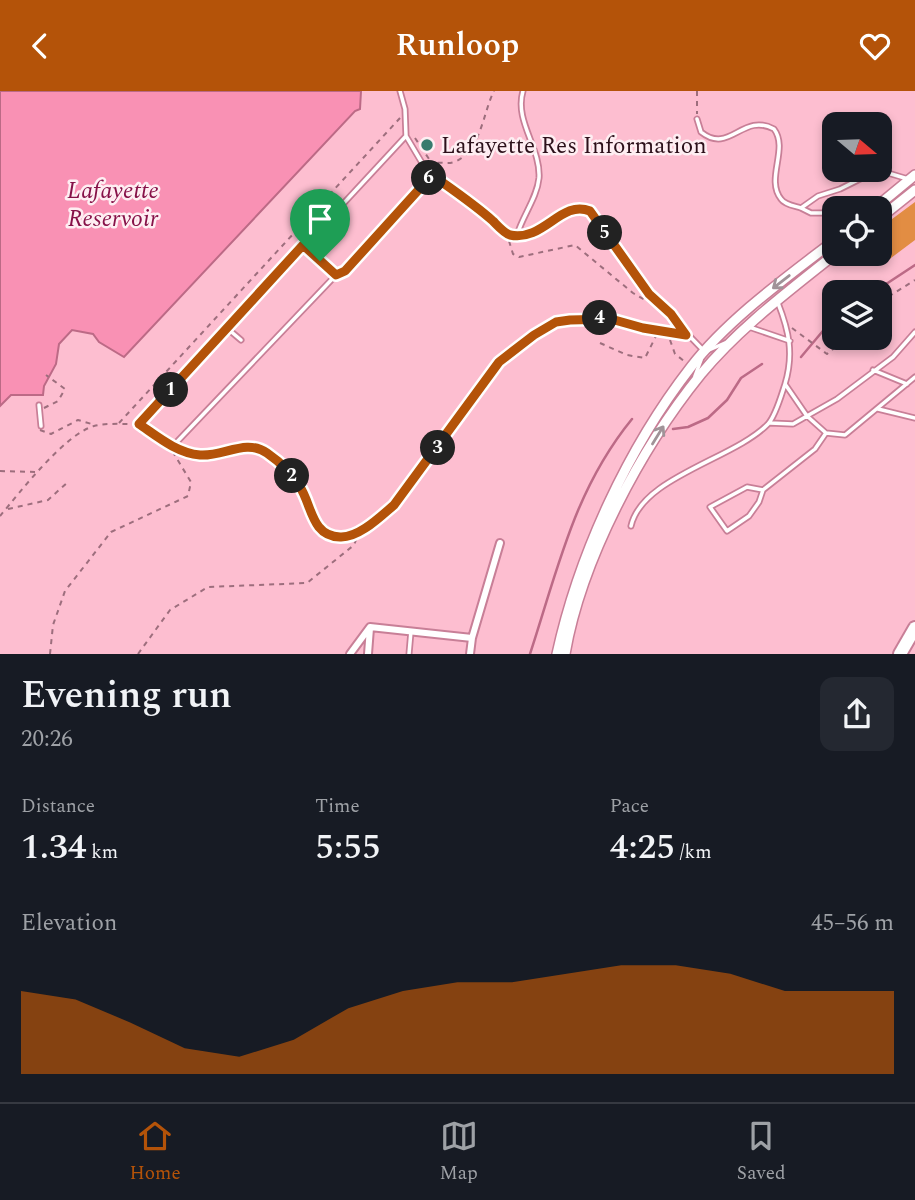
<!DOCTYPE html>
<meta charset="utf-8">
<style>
body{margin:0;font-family:Spectral,serif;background:#242831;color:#f1f3f6;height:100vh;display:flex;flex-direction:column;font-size:26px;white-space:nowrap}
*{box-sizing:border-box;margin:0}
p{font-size:23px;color:#9ea1a6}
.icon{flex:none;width:38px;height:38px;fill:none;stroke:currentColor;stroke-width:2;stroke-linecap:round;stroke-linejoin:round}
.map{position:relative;height:563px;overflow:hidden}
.drawer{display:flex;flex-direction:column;background:#171b24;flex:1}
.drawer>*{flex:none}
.needle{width:46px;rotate:109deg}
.fabs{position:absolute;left:822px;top:21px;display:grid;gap:14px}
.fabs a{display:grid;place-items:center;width:70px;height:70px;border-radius:14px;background:#171b24;box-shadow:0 4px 10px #0003;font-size:35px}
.pin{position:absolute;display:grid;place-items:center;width:60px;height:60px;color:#fff;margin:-72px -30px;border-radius:50% 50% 50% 0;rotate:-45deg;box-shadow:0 0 7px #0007}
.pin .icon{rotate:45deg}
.km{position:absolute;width:35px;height:35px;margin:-18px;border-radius:50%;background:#222;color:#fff;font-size:19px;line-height:35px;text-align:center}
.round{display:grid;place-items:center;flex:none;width:74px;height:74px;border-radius:14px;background:#242831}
.summary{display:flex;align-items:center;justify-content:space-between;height:119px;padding:0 21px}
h1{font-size:38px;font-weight:600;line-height:52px}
.metrics{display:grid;grid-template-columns:repeat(3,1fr);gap:10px;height:119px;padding:7px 21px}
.metrics div{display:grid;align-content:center}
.metrics b{font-size:35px;font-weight:600}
.metrics small{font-size:19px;font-weight:400}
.metrics p{font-size:19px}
.chart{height:196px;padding:14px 21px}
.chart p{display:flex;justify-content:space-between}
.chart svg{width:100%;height:126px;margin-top:7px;fill:#b45309;opacity:.7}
header{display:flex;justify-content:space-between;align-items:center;height:91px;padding:0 21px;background:#b45309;color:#fff;font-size:32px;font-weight:600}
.tabs{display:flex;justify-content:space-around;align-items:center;height:98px;border-top:2px solid #363941;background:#171b24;font-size:19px;color:#9ea1a6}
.tabs a{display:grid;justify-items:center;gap:4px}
.tabs .active{color:#b45309}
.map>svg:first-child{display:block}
.green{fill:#e28d43}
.water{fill:#f991b4;stroke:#bc6a86;stroke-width:2}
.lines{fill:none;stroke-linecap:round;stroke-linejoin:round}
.stream{stroke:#bc6a86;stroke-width:2.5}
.lane-casing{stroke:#c87f97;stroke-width:7}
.street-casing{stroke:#c87f97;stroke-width:10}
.secondary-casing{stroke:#c87f97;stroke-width:12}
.highway-casing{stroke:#c87f97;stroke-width:16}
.path{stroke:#9d6e7d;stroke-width:2;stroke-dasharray:5 5;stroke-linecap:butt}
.lane{stroke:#fff;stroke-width:3.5}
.street{stroke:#fff;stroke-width:6}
.secondary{stroke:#fff;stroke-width:9}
.highway{stroke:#fff;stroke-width:12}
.oneway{stroke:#a09398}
.route-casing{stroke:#fff;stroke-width:14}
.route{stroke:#b45309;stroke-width:9}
.poi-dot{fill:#377b6e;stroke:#feeef2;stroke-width:2.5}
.labels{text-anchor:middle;stroke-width:5;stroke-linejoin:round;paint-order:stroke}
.poi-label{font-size:23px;fill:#2c101a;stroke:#feeef2;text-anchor:start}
.water-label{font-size:24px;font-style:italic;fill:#861148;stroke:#feeef2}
</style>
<header><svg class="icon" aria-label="back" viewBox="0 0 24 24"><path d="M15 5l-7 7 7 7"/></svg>Runloop<svg class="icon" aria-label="heart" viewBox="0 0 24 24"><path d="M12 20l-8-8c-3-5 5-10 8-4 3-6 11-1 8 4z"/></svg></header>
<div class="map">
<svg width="915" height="563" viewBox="0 0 915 563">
<rect width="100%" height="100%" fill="#fdbed0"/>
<path class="green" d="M915,111V149L883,173L876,163H880V137Z"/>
<path class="water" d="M0,0H361L360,18L355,20L124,266L99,251L93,243L72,239L59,253L56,273L44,295L43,304H11L0,315Z"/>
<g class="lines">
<path class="stream" d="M874,201L915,174
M801,266L827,235L835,229
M673,338L688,336L708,327L727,309L741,287L762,273
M530,563C558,478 574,399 632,328"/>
<g class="lane-casing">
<path id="lane" d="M400,0L405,18L406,45L425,77L508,144H532L570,119L581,116L590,120L649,203L703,259
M697,28L701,41C730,64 742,21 774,38C789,58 765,88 781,108C785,114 795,115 801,117L818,105L840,98L878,79L908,88
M406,45L139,333C158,346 177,362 200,364C223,366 246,347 267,362C280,371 292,382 300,396C312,414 311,445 340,446C359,447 381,425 394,414L499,271C532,242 566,221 612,228C622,229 632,235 643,237C657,241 672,243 686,244
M801,117L811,122H835
M517,144C523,124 537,107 539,87C541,57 514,30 523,0
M304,155L336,184
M778,212C789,240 794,263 785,293L807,325L837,308L893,266L915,241
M749,236L790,250
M228,238L241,249
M709,259L725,252
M873,279L907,293
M695,285L701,269
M39,314L41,335
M878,318L915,327
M770,332L793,333L807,325L826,342L845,344L915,286
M173,355L336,184L345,180L432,84
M763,399L747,396L710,416L727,440L749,425L759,411L763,399L815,358L826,342
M631,435C642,386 734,368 768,333C776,324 781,305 785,293
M409,563L411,540"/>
</g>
<g class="street-casing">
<path id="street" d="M350,563L370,536L472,547
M368,563L370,537
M470,563L472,547L500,452"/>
</g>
<g class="secondary-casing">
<path id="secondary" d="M875,117L915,84
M880,127L915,99
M557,563C579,463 628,357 691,276C728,228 787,186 835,149
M565,563C581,469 641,357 701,283C739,237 789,200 835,163"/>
</g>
<g class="highway-casing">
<path id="highway" d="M900,563L915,537"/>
</g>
<path class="path" d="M697,0V23
M415,47L435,77
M428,74C437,69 445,74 454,71C481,61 483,21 494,0
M509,150L513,163L519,166L575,154L633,202L647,210
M880,211L915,189
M792,237L827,263L846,247
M670,249L675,263L684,270
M600,252L627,264L645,267L656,245
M44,317L58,310L65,298L46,284
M119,332L400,27
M40,339L51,343L78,329L95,334
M0,380L37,381
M8,418L48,409L69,390
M0,425C20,401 65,343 94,335C107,332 120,333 133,333
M50,563L53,534L65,500L111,441L188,405L191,391L174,363
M138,563L170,519L208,496L307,492L354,454L356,449"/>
<use href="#lane" class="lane"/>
<use href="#street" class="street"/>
<use href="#secondary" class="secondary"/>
<use href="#highway" class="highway"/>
</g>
<defs><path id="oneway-shaft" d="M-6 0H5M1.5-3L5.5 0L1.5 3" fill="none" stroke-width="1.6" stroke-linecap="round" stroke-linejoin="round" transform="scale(1.75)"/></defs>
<g class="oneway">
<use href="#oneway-shaft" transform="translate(781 191) rotate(142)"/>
<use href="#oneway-shaft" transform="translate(658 344) rotate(-58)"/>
</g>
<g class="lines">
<g class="route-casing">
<path id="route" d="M432,84C453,99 474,113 493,130C498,135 504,142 510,144C544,151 561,108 590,120L649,203L671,223L686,244L643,237L611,228L570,229L556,231L534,244L499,271L394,414C381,425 359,447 340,446C311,445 312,414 300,396C292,382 280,371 267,362C246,347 223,366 200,364C177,362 158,346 139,333L303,154L336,184L345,180Z"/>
</g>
<use href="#route" class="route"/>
</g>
<circle class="poi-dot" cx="427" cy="54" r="7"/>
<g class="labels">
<g class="poi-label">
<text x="441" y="62">Lafayette Res Information</text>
</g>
<g class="water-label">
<text x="113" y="107">Lafayette<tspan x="113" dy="28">Reservoir</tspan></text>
</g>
</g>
</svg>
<div class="fabs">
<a><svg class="needle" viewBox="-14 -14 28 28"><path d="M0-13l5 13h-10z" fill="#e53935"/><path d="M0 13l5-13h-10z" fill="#9ea1a6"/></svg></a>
<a><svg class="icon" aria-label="locate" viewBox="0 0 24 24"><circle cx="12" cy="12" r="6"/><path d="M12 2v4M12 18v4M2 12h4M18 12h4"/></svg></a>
<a><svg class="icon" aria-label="layers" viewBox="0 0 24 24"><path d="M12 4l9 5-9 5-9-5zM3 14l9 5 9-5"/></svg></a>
</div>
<div class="pin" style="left:320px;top:170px;background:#1e9e55"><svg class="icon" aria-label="arrive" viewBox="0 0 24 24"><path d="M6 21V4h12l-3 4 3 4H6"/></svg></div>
<b class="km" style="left:171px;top:299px">1</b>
<b class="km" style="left:292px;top:385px">2</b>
<b class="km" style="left:438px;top:357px">3</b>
<b class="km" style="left:600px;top:227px">4</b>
<b class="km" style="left:605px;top:142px">5</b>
<b class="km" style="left:429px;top:87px">6</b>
</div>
<section class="drawer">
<div class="summary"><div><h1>Evening run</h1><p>20:26</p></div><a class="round"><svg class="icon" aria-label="share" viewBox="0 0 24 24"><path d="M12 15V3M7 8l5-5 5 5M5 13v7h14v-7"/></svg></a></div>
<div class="metrics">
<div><p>Distance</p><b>1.34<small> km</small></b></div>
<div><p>Time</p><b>5:55</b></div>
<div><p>Pace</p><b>4:25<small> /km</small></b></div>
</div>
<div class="chart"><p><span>Elevation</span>45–56 m</p>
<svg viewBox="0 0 160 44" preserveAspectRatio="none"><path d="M0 44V15L10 18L20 26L30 35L40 38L50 32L60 21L70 15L80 12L90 12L100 9L110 6L120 6L130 9L140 15L150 15L160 15V44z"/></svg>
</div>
</section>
<nav class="tabs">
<a class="active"><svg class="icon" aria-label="home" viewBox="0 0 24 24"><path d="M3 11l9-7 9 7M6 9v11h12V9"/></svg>Home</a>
<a><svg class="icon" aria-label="map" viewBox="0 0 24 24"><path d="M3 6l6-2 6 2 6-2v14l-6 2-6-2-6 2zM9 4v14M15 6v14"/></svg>Map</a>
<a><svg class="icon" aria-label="saved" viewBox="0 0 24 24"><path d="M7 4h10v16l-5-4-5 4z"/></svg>Saved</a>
</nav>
